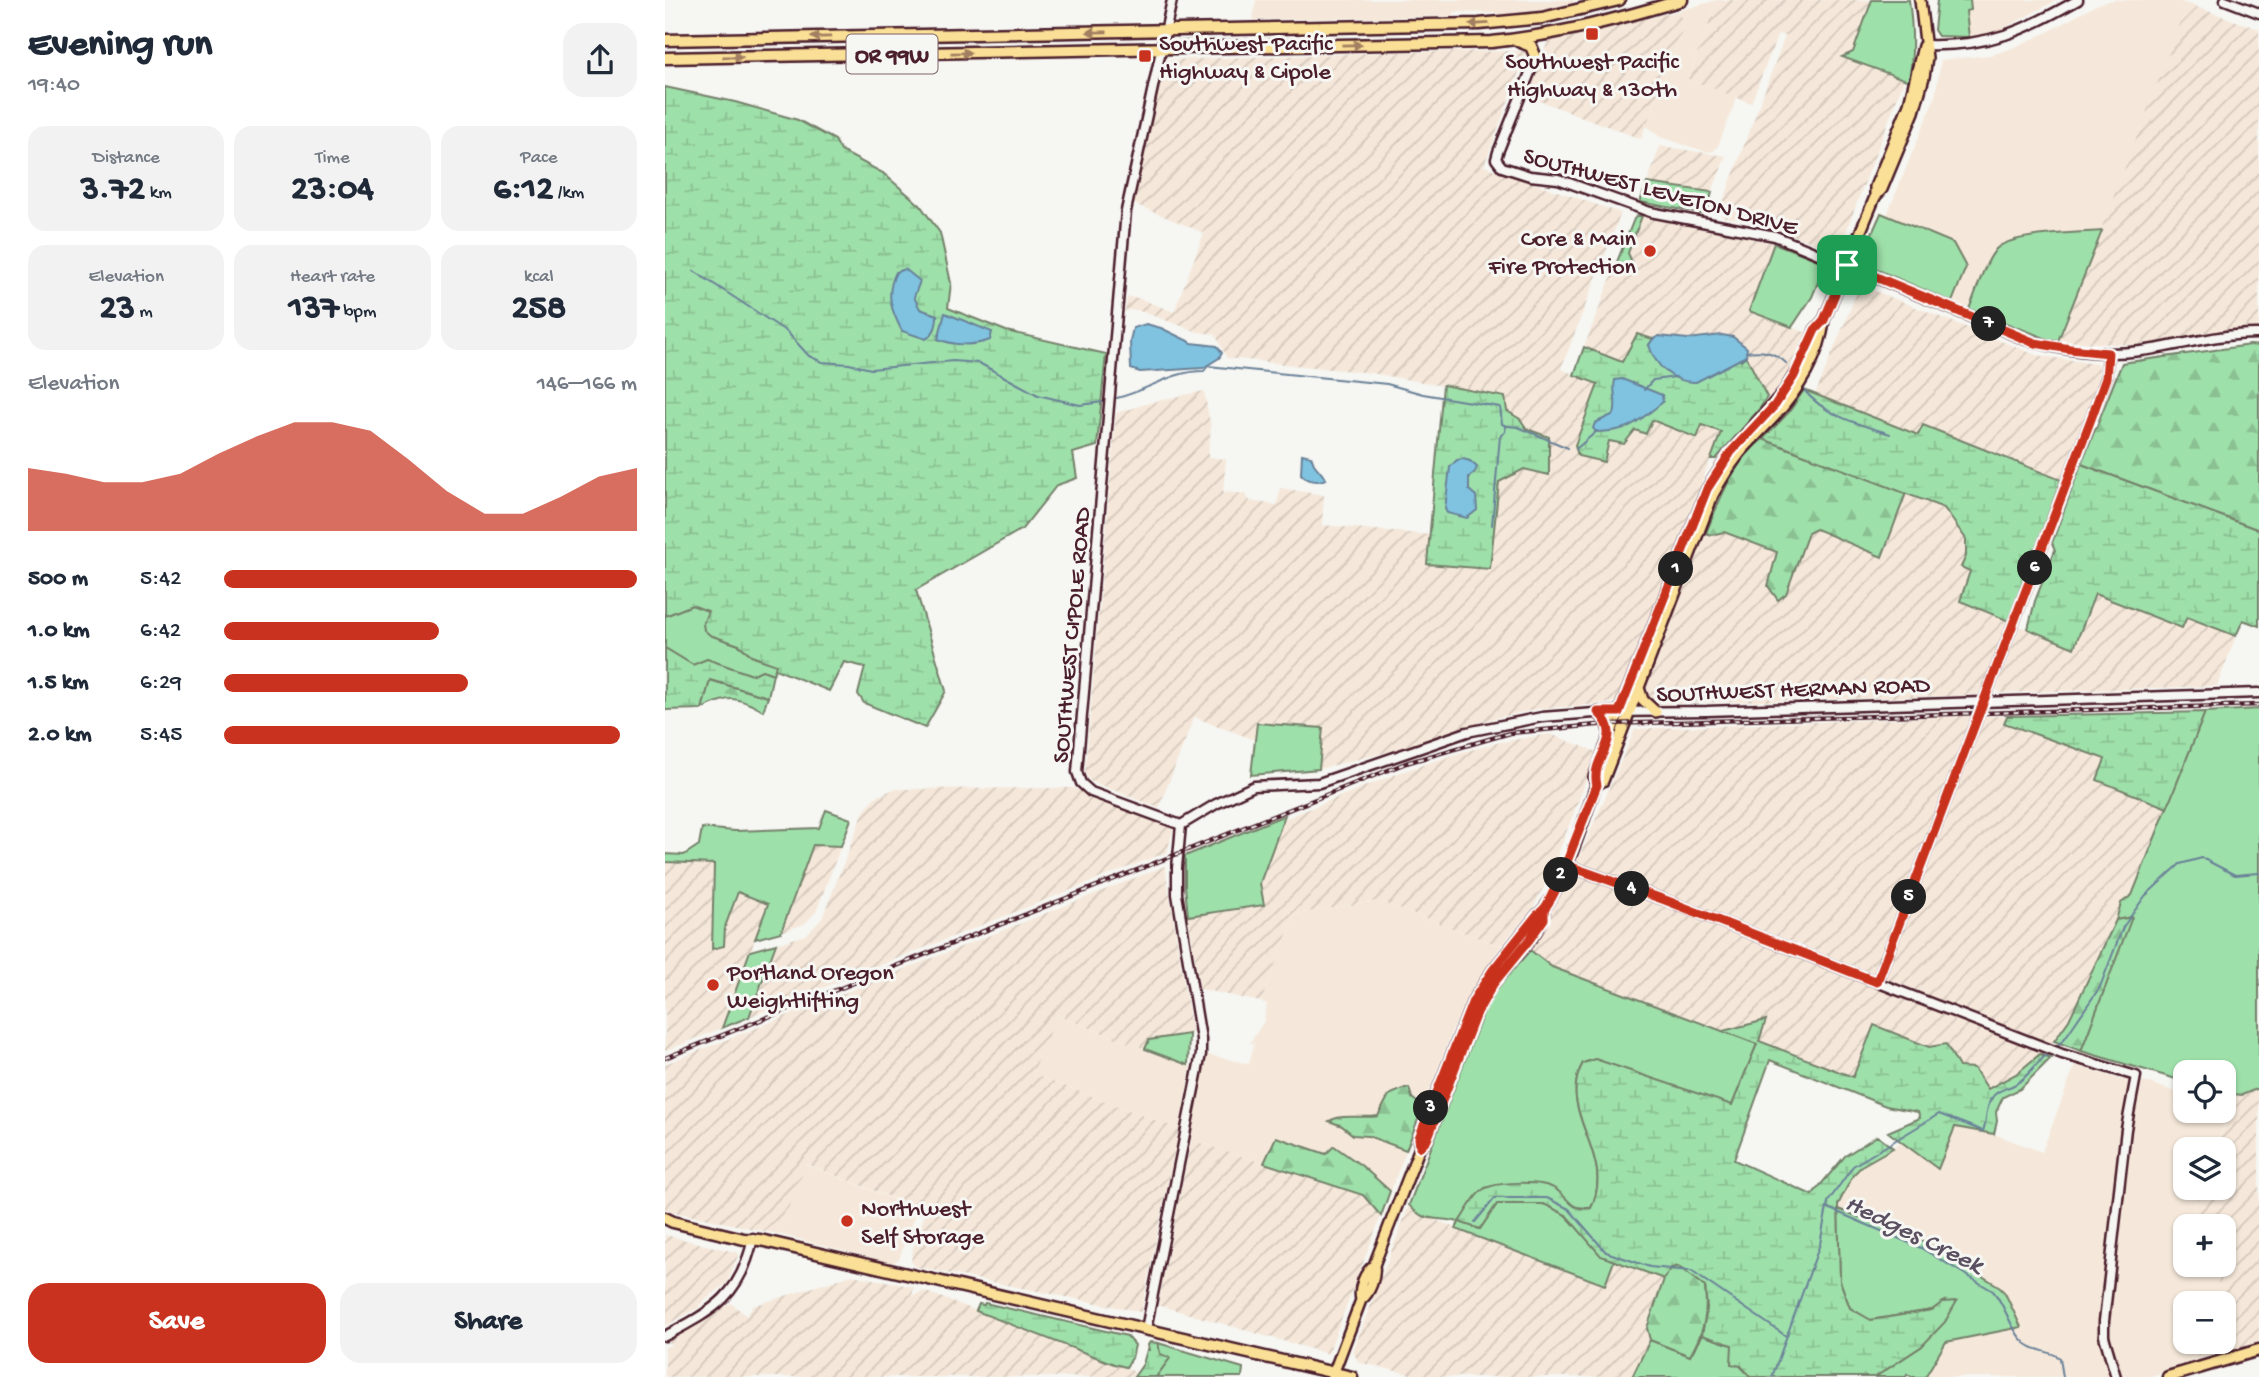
<!DOCTYPE html>
<meta charset="utf-8">
<style>
body{margin:0;font-family:"Gochi Hand",sans-serif;background:#f2f2f3;color:#1f2937;height:100vh;display:flex;flex-direction:column;font-size:26px;white-space:nowrap}
*{box-sizing:border-box;margin:0}
p{font-size:23px;color:#747a83}
.icon{flex:none;width:38px;height:38px;fill:none;stroke:currentColor;stroke-width:2;stroke-linecap:round;stroke-linejoin:round}
.map{position:relative;flex:1;overflow:hidden}
.sheet{display:flex;flex-direction:column;background:#fff;width:665px}
.sheet>*{flex:none}
.fabs{position:absolute;left:1508px;top:1060px;display:grid;gap:14px}
.fabs a{display:grid;place-items:center;width:63px;height:63px;border-radius:14px;background:#fff;box-shadow:0 2px 5px #0004;font-size:35px}
.pin{position:absolute;display:grid;place-items:center;width:60px;height:60px;color:#fff;margin:-30px;border-radius:14px;box-shadow:0 4px 10px #0006}
.km{position:absolute;width:35px;height:35px;margin:-18px;border-radius:50%;background:#222;color:#fff;font-size:19px;line-height:35px;text-align:center}
.round{display:grid;place-items:center;flex:none;width:74px;height:74px;border-radius:21px;background:#f2f2f3}
.head{display:flex;align-items:center;justify-content:space-between;height:119px;padding:0 28px}
h1{font-size:38px;font-weight:700;line-height:52px}
.metrics{display:grid;grid-template-columns:repeat(3,1fr);gap:10px;height:119px;padding:7px 28px}
.metrics div{display:grid;align-content:center;border-radius:18px;background:#f2f2f3;text-align:center}
.metrics b{font-size:35px;font-weight:700}
.metrics small{font-size:19px;font-weight:400}
.metrics p{font-size:19px}
.chart{height:196px;padding:14px 28px}
.chart p{display:flex;justify-content:space-between}
.chart svg{width:100%;height:126px;margin-top:7px;fill:#c8321e;opacity:.7}
.button{display:flex;gap:14px;margin-top:auto;padding:14px 28px}
.button a{flex:1;height:80px;border-radius:21px;background:#c8321e;color:#fff;font-size:28px;font-weight:700;line-height:80px;text-align:center}
.button a+a{background:#f2f2f3;color:#1f2937}
ul{padding:0 28px;list-style:none;font-size:23px}
li{display:grid;grid-template-columns:112px 84px 1fr;align-items:center;height:52px}
li i{height:18px;border-radius:9px;background:#c8321e}
main{display:flex;flex:1;min-height:0}
.map>svg:first-child{display:block}
.built{fill:#f5e8da}
.industrial{fill:url(#industrial-furrows)}
.grass{fill:#9ee0aa;stroke:#74806a;stroke-width:2}
.forest{fill:url(#forest-firs);stroke:#74806a;stroke-width:2}
.wetland{fill:url(#wetland-marsh);stroke:#74806a;stroke-width:2}
.water{fill:#7fc3e0;stroke:#6a8198;stroke-width:2}
.lines{fill:none;stroke-linecap:round;stroke-linejoin:round}
.stream{stroke:#6a8198;stroke-width:2}
.secondary-casing{stroke:#4a1f2b;stroke-width:13}
.primary-casing{stroke:#4a1f2b;stroke-width:14}
.highway-casing{stroke:#4a1f2b;stroke-width:15}
.secondary{stroke:#f6f6f2;stroke-width:8}
.primary{stroke:#fadf96;stroke-width:9}
.highway{stroke:#fadf96;stroke-width:10}
.rail-casing{stroke:#4a1f2b;stroke-width:4.5}
.rail{stroke:#f6f6f2;stroke-width:2;stroke-dasharray:5;stroke-linecap:butt}
.oneway{fill:#a27f60}
.route-casing{stroke:#fff;stroke-width:14}
.route{stroke:#c8321e;stroke-width:9}
.poi-dot{fill:#c8321e;stroke:#f6f6f2;stroke-width:2.5}
.labels{text-anchor:middle;stroke-width:6;stroke-linejoin:round;paint-order:stroke}
.shield{fill:#f6f6f2;stroke:#7e6067;stroke-width:2}
.shield-label{font-size:23px;font-weight:bold;fill:#4a1f2b}
.poi-label{font-size:24px;fill:#4a1f2b;stroke:#f6f6f2;text-anchor:start}
.street-label{font-size:24px;fill:#4a1f2b;stroke:#f6f6f2}
.water-label{font-size:26px;font-style:italic;fill:#5a5061;stroke:#f6f6f2}
</style>
<main>
<section class="sheet">
<div class="head"><div><h1>Evening run</h1><p>19:40</p></div><a class="round"><svg class="icon" aria-label="share" viewBox="0 0 24 24"><path d="M12 15V3M7 8l5-5 5 5M5 13v7h14v-7"/></svg></a></div>
<div class="metrics">
<div><p>Distance</p><b>3.72<small> km</small></b></div>
<div><p>Time</p><b>23:04</b></div>
<div><p>Pace</p><b>6:12<small> /km</small></b></div>
</div>
<div class="metrics">
<div><p>Elevation</p><b>23<small> m</small></b></div>
<div><p>Heart rate</p><b>137<small> bpm</small></b></div>
<div><p>kcal</p><b>258</b></div>
</div>
<div class="chart"><p><span>Elevation</span>146–166 m</p>
<svg viewBox="0 0 160 44" preserveAspectRatio="none"><path d="M0 44V22L10 24L20 27L30 27L40 24L50 17L60 11L70 6L80 6L90 9L100 19L110 30L120 38L130 38L140 32L150 25L160 22V44z"/></svg>
</div>
<ul>
<li><b>500 m</b>5:42<i style="width:100%"></i></li>
<li><b>1.0 km</b>6:42<i style="width:52%"></i></li>
<li><b>1.5 km</b>6:29<i style="width:59%"></i></li>
<li><b>2.0 km</b>5:45<i style="width:96%"></i></li>
</ul>
<div class="button"><a>Save</a><a>Share</a></div>
</section>
<div class="map">
<svg width="1594" height="1377" viewBox="0 0 1594 1377">
<defs>
<pattern id="industrial-furrows" width="10" height="10" patternUnits="userSpaceOnUse" patternTransform="scale(1.75)"><rect width="10" height="10" fill="#f5e8da"/><path d="M-1 1l2-2M0 10L10 0M9 11l2-2" fill="none" stroke="#d4c7bb"/></pattern>
<pattern id="forest-firs" width="22" height="20" patternUnits="userSpaceOnUse" patternTransform="scale(1.75)"><rect width="22" height="20" fill="#9ee0aa"/><path d="M5 1l3.5 6h-7zM16 11l3.5 6h-7z" fill="#8ac092"/></pattern>
<pattern id="wetland-marsh" width="20" height="14" patternUnits="userSpaceOnUse" patternTransform="scale(1.75)"><rect width="20" height="14" fill="#9ee0aa"/><path d="M1 5h8M5 5V1M11 12h8M15 12V8" fill="none" stroke="#8ac092"/></pattern>
</defs>
<rect width="100%" height="100%" fill="#f6f6f2"/>
<filter id="ink" filterUnits="userSpaceOnUse"><feTurbulence type="fractalNoise" baseFrequency=".0143" numOctaves="2"/><feDisplacementMap in="SourceGraphic" scale="14" xChannelSelector="R" yChannelSelector="G"/><feConvolveMatrix kernelMatrix="1 2 1 2 8 2 1 2 1" color-interpolation-filters="sRGB"/></filter>
<g filter="url(#ink)">
<path class="built" d="M591,0H908L909,1L907,5L902,8L881,13L832,19L833,13L789,12V16L588,20Z
M1052,0L1023,79L1072,97L1054,144L1049,151L1042,152L995,137L981,126L1019,27L1014,11Z
M1305,0H1392L1332,32L1304,37L1301,10H1306Z
M1448,0H1509L1523,4L1437,231L1343,241L1329,252L1304,309L1287,302L1301,267L1288,243L1222,215L1270,97L1276,60L1326,55L1345,49L1379,34L1433,4Z
M713,901L836,946L806,991L788,1029L716,1216L698,1195L526,1140L540,1054L584,1064L589,1044L585,1043L599,1021L602,1004L596,1002L630,914Z
M390,1015L526,1066L514,1129L368,1074Z
M1410,1065L1458,1080L1484,1083L1521,1095V1111H1559V1107L1565,1109L1550,1150H1521V1188H1536L1527,1211L1562,1225L1565,1239L1559,1261V1227H1521V1265H1558L1547,1304H1521V1342H1536L1530,1363L1483,1377H1260L1281,1342L1355,1327L1282,1257L1258,1241L1173,1209V1205L1188,1175L1198,1165L1236,1142L1273,1169L1290,1126L1329,1134L1377,1152Z
M140,1164L252,1208L234,1259L227,1263L113,1234Z"/>
<path class="industrial" d="M1052,0H1208L1188,52L1178,57L1239,80L1175,247L1167,250L1106,227L1056,216L1058,202L1120,36L1113,34L1086,103L1023,79Z
M1523,4L1594,29V333H1559L1469,345L1393,341Z
M1014,11L1019,27L976,139L862,96L883,41Z
M862,51L819,166L956,213L896,369L933,384L910,445L944,441L970,430L986,420L1031,437L1037,425L1056,432L952,700L946,703L873,709L826,719L738,748L654,769L658,729L592,723L590,740L529,717L494,808L425,781L420,773L451,413L491,401L539,391L546,427L543,457L561,459L558,492L580,494L585,501L612,505L615,488L659,495L657,525L765,535L763,564L825,569L834,482L859,469L884,475L862,429L855,419L842,411L840,397L706,373L562,358L550,334L533,332L472,310H463L460,312L462,297L473,298L509,312L539,233L467,203L500,60L730,52Z
M995,146L1061,156L1047,192L982,183Z
M977,216L1109,243L1084,311L1142,333L1124,372L1106,396L1102,397L1081,356V348L1057,335L1023,339L994,336L988,339L972,335L957,362L919,347L952,262L969,268L963,254Z
M1195,285L1371,355L1431,364L1434,367L1433,384L1396,480L1258,425L1254,435L1150,395Z
M1241,493L1279,508L1301,539V556L1305,571L1295,601L1344,621L1314,695L992,704L983,694L980,685L1041,533L1046,535L1059,532L1112,552L1103,585L1121,594L1143,533L1151,529L1217,557Z
M1429,594L1516,628L1522,617L1571,636L1552,686L1334,693L1331,689L1355,626L1409,648Z
M1299,716H1342L1339,723L1440,759L1433,780L1502,808L1467,895L1456,903L1451,920L1404,1020L1389,1041L1351,1074L1323,1089L1294,1067L1281,1044L1264,1047L1209,1025L1189,1077L1093,1041L1100,1020L1058,1031L887,967L865,950L915,855L970,729Z
M885,734L932,752L885,875L868,908L836,946L713,901L630,914L596,1002L535,989L523,916L598,905L595,883L619,819L736,772L794,753L836,742Z
M408,788L509,826L502,852L84,1017L111,944L141,935L157,919L198,813L209,798L229,789Z
M148,845L176,846L151,912L139,924L116,932Z
M0,856L119,862L57,1028L0,1051Z
M500,866L527,1033L484,1040L480,1049L391,1015L368,1074L514,1129L476,1312L252,1267L246,1262L248,1248L261,1211L141,1164L113,1234L0,1210V1064Z
M1594,1088V1344L1530,1363L1536,1342H1559V1304H1547L1565,1239L1561,1225L1527,1211L1536,1188H1559V1150H1550L1571,1096Z
M526,1140L698,1195L716,1216L663,1354L493,1305Z
M744,1205L750,1212L939,1285L949,1261L999,1279L982,1328L985,1340L967,1377H757L693,1362L688,1351Z
M0,1235L74,1253L62,1283L34,1305L35,1307L0,1326Z
M187,1275L249,1287L247,1296L259,1291L461,1367L472,1374L469,1377H0V1348L6,1345L3,1341L66,1303L82,1316L88,1306Z"/>
<path class="grass" d="M1207,0H1244C1248,28 1249,52 1244,81L1177,57L1188,52Z
M1272,0H1305L1306,10L1301,11L1304,37L1273,36L1269,30Z
M982,183L1047,192L1042,212L1040,214L975,202Z
M1216,213L1288,243L1301,267L1287,302L1199,264L1197,256Z
M972,216H977L963,253L970,269L952,262L969,219Z
M1437,231L1393,341L1385,340L1304,309C1312,291 1318,265 1331,249C1346,233 1414,233 1437,231Z
M1109,243L1161,263L1147,297L1127,327L1084,311Z
M27,605L43,611L39,624L45,635L74,645L89,657L112,665L108,674L97,670L87,675L42,659L28,665L0,648V616Z
M1594,709V1088L1577,1095L1559,1093V1073H1521V1082L1416,1051L1466,918L1451,920L1456,903L1467,895L1540,712Z
M592,723L658,728L654,769L586,775Z
M161,810L186,819L176,846L148,845L116,932L90,939L103,904L73,892L60,927L59,946L47,949L49,864L0,862V854L19,855L34,845L37,828L70,831L154,828Z
M620,815L595,883L599,905L523,916L520,886V856Z
M111,944L84,1017L57,1028L85,951Z
M865,950L887,967L1092,1044L1067,1106L930,1059L918,1063C890,1112 952,1154 926,1208L909,1207L892,1190L880,1185H832L820,1188L795,1222L815,1229L832,1204C846,1204 862,1202 877,1204C910,1209 920,1250 949,1261L940,1285L791,1229L794,1222C775,1216 759,1224 744,1205L824,998Z
M524,1034L523,1065L480,1049L484,1040Z
M1173,1209L1258,1241L1332,1285L1340,1293L1356,1327L1281,1342L1260,1377H1247L1242,1374L1241,1377H1210L1257,1346L1279,1302L1267,1310L1205,1320L1185,1308L1175,1281Z
M1037,1335L1067,1345L1075,1366L1086,1377H967L985,1340L1025,1356Z
M493,1343L578,1368L577,1377H491L505,1358L495,1354Z"/>
<path class="forest" d="M1585,345L1594,346V530L1416,464L1457,363Z
M1098,439L1241,493L1217,557L1151,529L1143,533L1121,594L1113,600L1103,586L1112,552L1059,532L1046,535L1041,533C1055,499 1068,462 1098,439Z
M45,680L103,697L98,711C72,696 64,695 37,709Z
M1467,917L1416,1051L1389,1041L1404,1020L1451,920Z
M740,1088H744L747,1098L758,1107L741,1150L703,1136L688,1135L677,1126L664,1121C678,1113 697,1119 713,1116L724,1095Z
M611,1137L661,1154L669,1146L697,1166L725,1191L716,1216L698,1195L599,1163Z
M1013,1266L1040,1287C1043,1316 1039,1331 1025,1356L985,1340L982,1328L999,1279L1006,1268Z"/>
<path class="wetland" d="M0,87L70,102L133,120L170,140L176,151L218,173L255,205L275,233L286,283L283,308L341,331L441,354L432,446L408,453L412,478L392,485L357,529L251,590L281,691L260,728L199,703L193,694L200,667L179,662L164,691L110,669L111,665L89,657L74,645L45,635L39,630L38,624L43,611L27,605L0,616Z
M972,334L988,339L984,345L1076,360L1081,356L1102,397L1095,408L1051,459H1046L1056,432L1037,425L1032,438L987,420L981,434L970,430L959,444L944,441L939,462L913,456L910,445L933,384L909,375L919,347L957,362Z
M778,385L840,397L842,411L855,419L862,429L884,437V475L859,469L834,482L825,569L762,564Z
M1139,390L1253,435L1258,425L1396,480L1344,621L1295,601L1305,571L1296,567L1301,556V539L1279,508L1098,439L1124,412Z
M1416,464L1594,530V626L1578,620L1571,636L1522,617L1517,628L1430,594L1409,648L1363,629L1370,601L1390,550L1387,543Z
M0,648L28,665L42,659L87,675L97,670L108,674L103,697L45,680L37,709L0,710Z
M1540,712L1502,808L1432,780L1440,759L1339,723L1342,716Z
M1101,1020L1094,1041L1188,1077L1209,1025L1264,1047L1281,1044L1294,1067L1309,1068L1323,1089L1351,1074L1375,1054L1386,1058L1355,1089L1338,1097L1331,1112L1332,1121L1329,1134L1290,1127L1273,1169L1223,1132L1255,1118L1253,1112L1221,1106L1105,1060L1069,1160L1147,1195L1180,1156L1212,1136L1228,1148L1198,1165L1188,1175L1173,1205L1175,1281L1185,1308L1206,1320L1267,1310L1278,1302L1292,1301L1280,1322L1257,1346L1210,1377H1086L1076,1366L1066,1364L1067,1345L1037,1335L1042,1308L1040,1287L1013,1266L1006,1268L999,1279L936,1256L901,1215L879,1204H832L815,1229L794,1222C801,1212 807,1199 816,1191C829,1181 876,1180 890,1189C905,1198 904,1211 926,1208C952,1154 890,1113 918,1063L930,1059L1067,1105L1092,1044L1058,1031Z
M320,1303L462,1336L470,1345L467,1358L461,1367L449,1364L311,1311L314,1304L319,1305Z
M485,1342L493,1343L495,1354L505,1358L491,1377H469L478,1364L482,1350H484L483,1345Z"/>
<path class="water" d="M240,269L255,281L249,297L255,309L272,315C272,325 270,333 261,339L237,331C226,310 220,294 231,272Z
M280,313L327,332L325,340C309,346 289,346 273,339Z
M481,324L496,328L527,343L552,346L557,353L554,358L538,368L475,372L466,369L465,341L468,328Z
M1057,335L1068,337L1082,348L1081,356L1031,382C1008,383 990,366 984,345L988,339L994,336L1023,339Z
M957,379L997,395L998,402C972,422 965,432 931,432L928,428L930,423L949,414C953,402 947,392 950,380Z
M637,454L646,456L649,464L661,479C653,483 642,481 636,474Z
M798,459L805,461L812,467L810,472L804,477V490L811,496L812,510L802,518L782,513L780,509L785,467L792,460Z"/>
<g class="lines">
<path class="stream" d="M29,271L122,332L144,356L157,362L184,364L206,369L288,361L314,363L373,395L415,405L438,402
M1081,352C1097,350 1108,351 1121,363
M979,390L988,380L1011,377
M1139,390C1160,416 1194,424 1225,434
M452,398C483,391 505,371 539,371L543,366L722,384L758,394L835,407L837,424L841,426L840,432L835,436L827,525
M842,426L853,427L903,448
M911,449L932,431
M1390,1048L1400,1038L1435,987L1458,927L1480,896L1515,864L1537,858L1570,875L1594,873
M1163,1208L1256,1248L1328,1291C1340,1305 1344,1325 1356,1339C1366,1352 1383,1349 1395,1358L1398,1377
M810,1222L830,1198H882L904,1209L941,1252L985,1267L1026,1271L1121,1336
M1107,1377L1155,1244L1163,1202L1188,1166L1274,1114L1318,1131C1322,1121 1320,1110 1326,1099C1331,1090 1341,1089 1349,1085C1364,1078 1372,1059 1386,1052"/>
<g class="secondary-casing">
<path id="secondary" d="M507,0L461,211L412,772L416,783L426,792L516,825
M1560,0L1594,13
M1259,45C1326,47 1357,31 1413,0
M871,58L833,152L831,159L837,167L865,176L893,179L985,212L1110,236L1359,339C1396,351 1438,356 1476,351C1515,346 1555,333 1594,334
M516,825L551,804L589,786L654,783L802,732L877,717L943,712L1042,711L1594,693
M901,865L1000,900L1397,1054L1471,1076L1461,1129L1439,1321V1336L1451,1377
M1212,982L1426,419L1441,378L1443,353
M481,1329L536,1054V1039L512,894V868L516,825
M0,1336C49,1310 76,1296 88,1238"/>
</g>
<g class="primary-casing">
<path id="primary" d="M1210,197V187L1244,104L1258,46
M974,688L978,700L991,712
M933,712L941,721L945,734
M931,785L929,777L947,730L1042,489L1066,452L1120,390L1138,361L1150,330L1159,320
M755,1147L762,1140C781,1090 799,1024 830,981C843,962 879,932 879,911
M696,1300C705,1293 711,1277 709,1265L755,1147L754,1138L808,1001L828,970L872,915C894,901 921,813 931,785L938,781L1048,495C1056,480 1065,466 1075,453C1086,440 1098,429 1109,417C1132,392 1156,355 1159,320L1210,197L1217,189L1249,112L1259,77L1262,58L1255,0
M667,1377L696,1300C693,1288 700,1272 709,1265"/>
</g>
<g class="highway-casing">
<path id="highway" d="M0,40L814,24L877,18L954,0
M853,41L866,46L871,58
M0,58L827,42C893,35 954,19 1017,0
M0,1218L8,1222L79,1239L95,1240L687,1377
M1503,1377L1594,1350"/>
</g>
<use href="#secondary" class="secondary"/>
<use href="#primary" class="primary"/>
<use href="#highway" class="highway"/>
<g class="rail-casing">
<path id="rail" d="M0,1058L741,763L845,733L943,724L1594,705"/>
</g>
<use href="#rail" class="rail"/>
</g>
<defs><path id="oneway-solid" d="M-6-.8H1V-3.2L6.5 0L1 3.2V.8H-6Z" transform="scale(1.75)"/></defs>
<g class="oneway">
<use href="#oneway-solid" transform="translate(814 24) rotate(177)"/>
<use href="#oneway-solid" transform="translate(432 32) rotate(179)"/>
<use href="#oneway-solid" transform="translate(156 37) rotate(179)"/>
<use href="#oneway-solid" transform="translate(687 45) rotate(-1)"/>
<use href="#oneway-solid" transform="translate(296 53) rotate(-1)"/>
<use href="#oneway-solid" transform="translate(68 57)"/>
</g>
</g>
<g class="lines" filter="url(#ink)">
<g class="route-casing">
<path id="route" d="M1182,265L1159,320L1150,330L1129,376L1110,405L1066,452L1042,489L954,712H933C962,739 924,757 932,785L897,874L879,911V919L864,940L828,984L810,1016L762,1140L755,1147L754,1138L808,1001L828,970L872,915C887,905 894,881 901,865L1000,900L1212,982L1426,419L1441,378L1443,353L1405,349L1370,343L1182,265"/>
</g>
<use href="#route" class="route"/>
</g>
<g class="poi-dot">
<rect x="920" y="27" width="14" height="14" rx="3.5"/>
<rect x="473" y="49" width="14" height="14" rx="3.5"/>
<circle cx="985" cy="251" r="7"/>
<circle cx="48" cy="985" r="7"/>
<circle cx="182" cy="1221" r="7"/>
</g>
<g class="labels">
<rect class="shield" x="181.5" y="34.5" width="91" height="39" rx="5"/>
<g class="shield-label">
<text x="227" y="62">OR 99W</text>
</g>
<g class="poi-label">
<text x="494" y="50">Southwest Pacific<tspan x="494" dy="28">Highway &amp; Cipole</tspan></text>
<text x="927" y="68" text-anchor="middle">Southwest Pacific<tspan x="927" dy="28">Highway &amp; 130th</tspan></text>
<text x="971" y="245" text-anchor="end">Core &amp; Main<tspan x="971" dy="28">Fire Protection</tspan></text>
<text x="62" y="979">Portland Oregon<tspan x="62" dy="28">Weightlifting</tspan></text>
<text x="196" y="1215">Northwest<tspan x="196" dy="28">Self Storage</tspan></text>
</g>
<g class="street-label">
<text transform="translate(996 190) rotate(15)" y="8">SOUTHWEST LEVETON DRIVE</text>
<text transform="translate(405 635) rotate(-85)" y="8">SOUTHWEST CIPOLE ROAD</text>
<text transform="translate(1128 688) rotate(-2)" y="8">SOUTHWEST HERMAN ROAD</text>
</g>
<g class="water-label">
<text transform="translate(1250 1232) rotate(26)" y="9">Hedges Creek</text>
</g>
</g>
</svg>
<div class="fabs">
<a><svg class="icon" aria-label="locate" viewBox="0 0 24 24"><circle cx="12" cy="12" r="6"/><path d="M12 2v4M12 18v4M2 12h4M18 12h4"/></svg></a>
<a><svg class="icon" aria-label="layers" viewBox="0 0 24 24"><path d="M12 4l9 5-9 5-9-5zM3 14l9 5 9-5"/></svg></a>
<a>+</a>
<a>−</a>
</div>
<div class="pin" style="left:1182px;top:265px;background:#1e9e55"><svg class="icon" aria-label="arrive" viewBox="0 0 24 24"><path d="M6 21V4h12l-3 4 3 4H6"/></svg></div>
<b class="km" style="left:1011px;top:569px">1</b>
<b class="km" style="left:896px;top:875px">2</b>
<b class="km" style="left:766px;top:1108px">3</b>
<b class="km" style="left:967px;top:889px">4</b>
<b class="km" style="left:1244px;top:897px">5</b>
<b class="km" style="left:1370px;top:568px">6</b>
<b class="km" style="left:1324px;top:324px">7</b>
</div>
</main>
